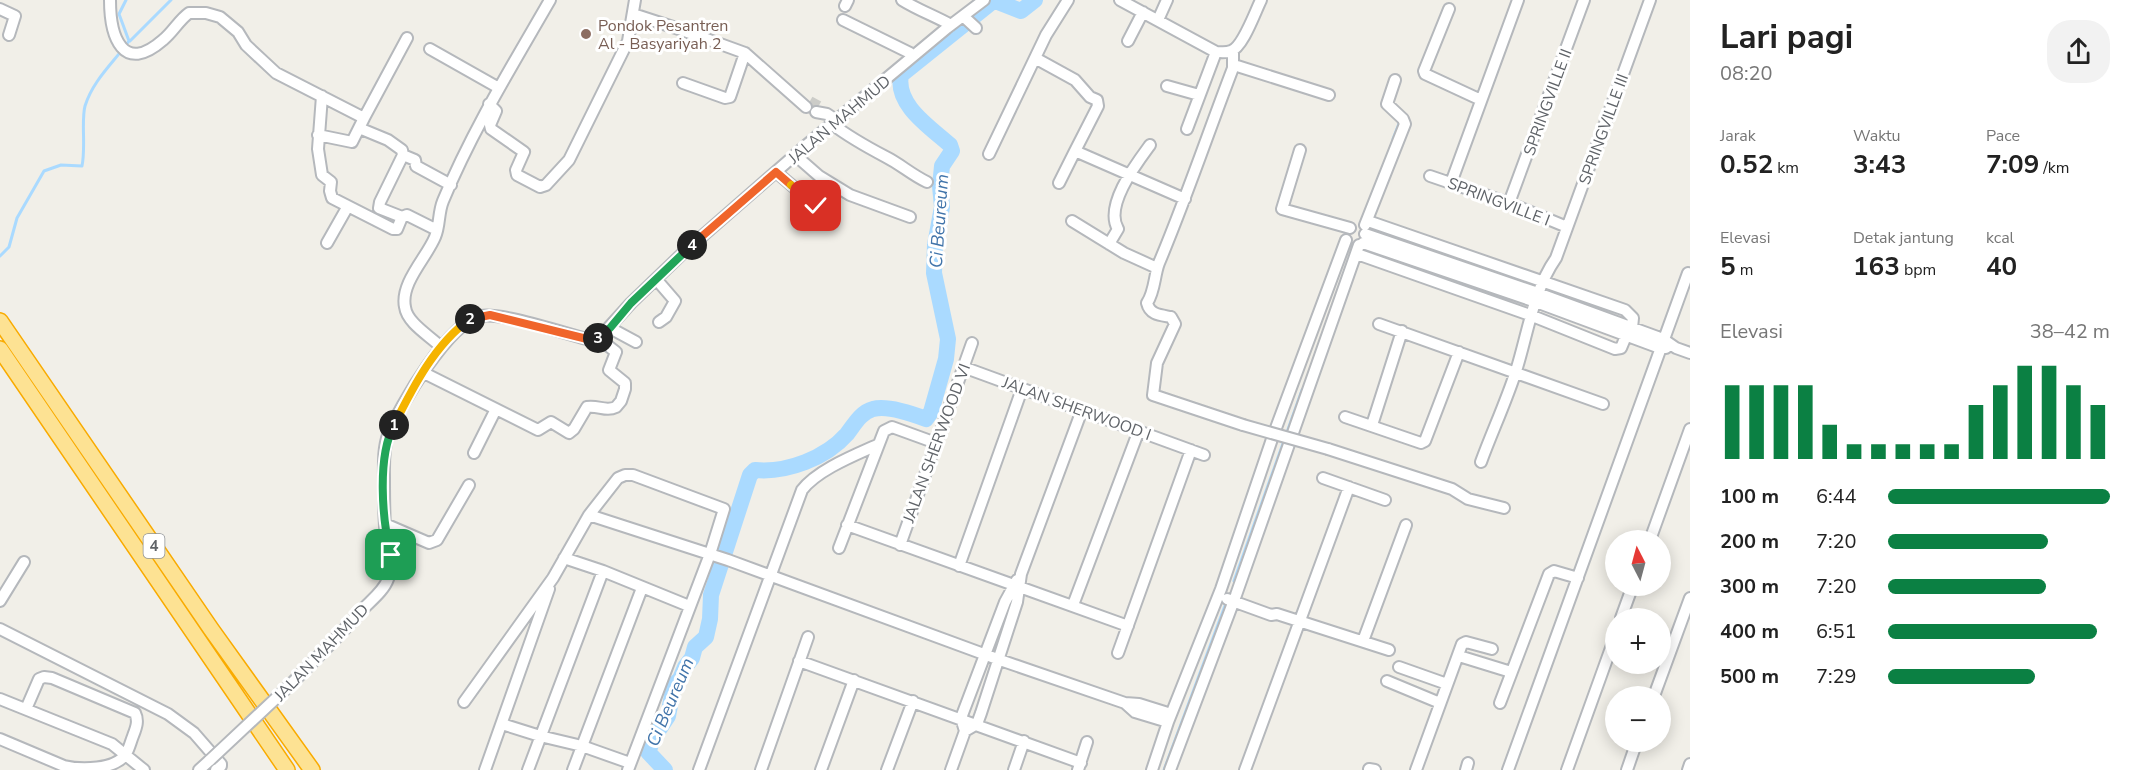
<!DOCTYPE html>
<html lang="id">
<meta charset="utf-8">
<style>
body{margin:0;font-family:"Nunito Sans",sans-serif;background:#f2f2f2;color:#222;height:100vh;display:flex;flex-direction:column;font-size:22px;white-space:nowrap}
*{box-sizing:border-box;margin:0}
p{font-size:20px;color:#767676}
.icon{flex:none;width:33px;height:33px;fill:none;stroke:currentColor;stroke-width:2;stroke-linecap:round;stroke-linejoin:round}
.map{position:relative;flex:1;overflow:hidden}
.sheet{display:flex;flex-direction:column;background:#fff;width:450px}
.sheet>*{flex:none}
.needle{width:39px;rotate:354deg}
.buttons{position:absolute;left:1605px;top:530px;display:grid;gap:12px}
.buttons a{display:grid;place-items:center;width:66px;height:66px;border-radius:50%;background:#fff;box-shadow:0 3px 15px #0003;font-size:30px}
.pin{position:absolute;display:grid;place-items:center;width:51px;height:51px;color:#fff;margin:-26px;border-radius:12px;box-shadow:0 3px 9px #0006}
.km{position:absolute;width:30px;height:30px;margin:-15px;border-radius:50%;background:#222;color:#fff;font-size:16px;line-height:30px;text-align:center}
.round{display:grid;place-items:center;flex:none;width:63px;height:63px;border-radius:24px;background:#f2f2f2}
.overview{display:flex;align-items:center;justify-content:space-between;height:102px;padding:0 30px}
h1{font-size:33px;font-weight:700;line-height:45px}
.figures{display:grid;grid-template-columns:repeat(3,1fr);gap:9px;height:102px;padding:6px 30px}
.figures div{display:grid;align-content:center}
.figures b{font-size:26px;font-weight:700}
.figures small{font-size:16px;font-weight:400}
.figures p{font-size:16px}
.chart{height:168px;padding:12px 30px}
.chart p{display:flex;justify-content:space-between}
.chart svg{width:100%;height:108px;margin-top:6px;stroke:#0b8043;stroke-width:6}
ul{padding:0 30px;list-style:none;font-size:20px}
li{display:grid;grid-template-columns:96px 72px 1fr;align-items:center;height:45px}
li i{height:15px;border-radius:8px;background:#0b8043}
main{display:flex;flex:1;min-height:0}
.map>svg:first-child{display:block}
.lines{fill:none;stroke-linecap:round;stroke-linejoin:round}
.stream{stroke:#aadaff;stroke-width:3}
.river{stroke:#aadaff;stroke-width:16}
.minor-tunnel{stroke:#ccccc8;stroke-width:10;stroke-dasharray:10 5;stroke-linecap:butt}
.minor-casing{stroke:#b5b8bc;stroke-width:14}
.highway-casing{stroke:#f9ab00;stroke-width:18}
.minor{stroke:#fff;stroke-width:10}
.highway{stroke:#fde293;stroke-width:15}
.minor-bridge-casing{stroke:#b5b8bc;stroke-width:14;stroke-linecap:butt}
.minor-bridge{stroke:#fff;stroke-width:10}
.split-1-casing{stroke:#fff;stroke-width:12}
.split-2-casing{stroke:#fff;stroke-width:12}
.split-3-casing{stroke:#fff;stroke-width:12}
.split-4-casing{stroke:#fff;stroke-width:12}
.split-5-casing{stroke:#fff;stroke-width:12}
.split-6-casing{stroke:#fff;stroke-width:12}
.split-1{stroke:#22a559;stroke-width:8}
.split-2{stroke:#f5b400;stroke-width:8}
.split-3{stroke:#f0652b;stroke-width:8}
.split-4{stroke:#22a559;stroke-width:8}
.split-5{stroke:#f0652b;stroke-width:8}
.split-6{stroke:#f5b400;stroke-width:8}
.education-dot{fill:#8d6e63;stroke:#fff;stroke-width:2}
.labels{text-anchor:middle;stroke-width:6;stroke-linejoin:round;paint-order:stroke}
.shield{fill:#fff;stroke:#8f9295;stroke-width:1.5}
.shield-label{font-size:15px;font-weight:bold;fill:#5f6368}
.education-label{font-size:16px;fill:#785e54;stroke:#fff;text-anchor:start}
.street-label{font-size:16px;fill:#5f6368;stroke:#fff}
.water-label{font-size:18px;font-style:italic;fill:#4174aa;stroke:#fff}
</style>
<main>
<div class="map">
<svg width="1690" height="770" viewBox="0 0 1690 770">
<rect width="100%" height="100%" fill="#f1efe8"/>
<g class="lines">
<path class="stream" d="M130,41L171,0
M1393,139L1400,121
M0,256L9,247L17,218L44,171L61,165L82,166C86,147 81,121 85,106C93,80 114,62 129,41L119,14L126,0
M1234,581L1302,390
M1164,770L1226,603"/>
<path class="river" d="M665,770L648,752L654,737L668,716L674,685L680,679L685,667L692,658L695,647L706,637L710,619L711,595L750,475L755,470C787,473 826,458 847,434C854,425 861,412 873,409C887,405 913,414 926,419L931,412L946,359L948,339L934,273L935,245L942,207L940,186L942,166L952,151L950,145C930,127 895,105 901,75L992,2H998L1021,11L1035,0"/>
<path class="minor-tunnel" d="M810,101L819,106"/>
<g class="minor-casing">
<path id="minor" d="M110,0C110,37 123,75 163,40C173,32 179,20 189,13H206L220,17L238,32L246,45L276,73L364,118L359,128L388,140L402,150L403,155L415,160L416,166L451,185
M902,0C918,10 935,16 951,25
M1120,0L1216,52C1221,52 1226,53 1231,51C1243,47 1255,12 1261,0
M845,6L848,0
M0,9L15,16L9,35
M1449,9L1424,71L1425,74L1481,100
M633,14L679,29L745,53L806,107
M963,16L976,28
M843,20L910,53L913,56
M1158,20L1167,0
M1128,41L1143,12
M430,49L499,88
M1233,51V68C1208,133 1186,199 1159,263C1154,276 1155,291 1147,303C1150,315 1160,315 1171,317L1175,324L1157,363L1153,395L1243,425
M1035,58L1075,80L1090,97L1097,100L1098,106L1075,151L1185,199
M1234,65L1329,95
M683,83L725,98L730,97L745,53
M1167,86L1199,95
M322,96L318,149L322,175L331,182L330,191L332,198L393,229H397L402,217L407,215L437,230
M489,104L496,111L490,125L491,129L524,152L516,170L517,175L540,187L546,185L569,160L628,41L635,0
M816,112L827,114L836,120
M364,118L407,38
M832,124C849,137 867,147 886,157C900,164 912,175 927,182
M1187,129L1216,52
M318,135L352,142L359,128
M1300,150L1282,209L1350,228
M989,154L1046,35L1068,0
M795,155L819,176L850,195L910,217
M776,172L816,206
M1430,176L1509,203L1567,227
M1059,183L1075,151
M1451,183L1518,0
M1509,203L1584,0
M402,217L379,208L380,202L403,155
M1072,221L1124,253L1157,268
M1368,221L1625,310L1633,318L1632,328
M1365,225L1405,124L1403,119L1387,104L1395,80
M1365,234L1532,291L1663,339L1676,348L1690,353
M327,243L348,206
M1363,243L1536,302L1660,348H1666
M1109,244L1118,229C1104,206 1136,164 1150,145
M1357,254L1530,315L1615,349L1621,348L1626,336
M656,279L675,301L666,317L659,322
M1379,324L1603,404
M610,328L636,342
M441,347C430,336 407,323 405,307C400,283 427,257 435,237C440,226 438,213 443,201C472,131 512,66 550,0
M963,367L1204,455
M424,373L538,430L551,422L569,433L574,429L587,407C598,405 606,412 616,407L621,401L625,389V383L609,370L616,352L598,338
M1345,417L1421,443L1425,441L1459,352
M1372,425L1402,331
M1328,449L1452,489L1468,499L1504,508
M474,453L496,409
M1481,462C1492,432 1506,402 1516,371C1528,333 1533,291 1556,258L1650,0
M1323,478L1385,500
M589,515L728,560L1000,660L1125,703
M385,524L429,543L437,540L469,485
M847,525L1128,626
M1650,540L1690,429
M900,545L972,343
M839,548L884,431L892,427L936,443
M564,558L603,571L689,606
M959,566L1022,389
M1227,599L1271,615L1277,614L1389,650
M0,601L24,562
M1073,605L1139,430
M1621,618L1633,585
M0,629L168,714L194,733L221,764V766L216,770
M1363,641L1406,525
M1118,653L1191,450
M1459,656L1511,672
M799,661L1081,763
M1399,667L1447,684
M1387,681L1440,703
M289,686C315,660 341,634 365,607C373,599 384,590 388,579C395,560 386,544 385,526C384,511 384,495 384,480C384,466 383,449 388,435C400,405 449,322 481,316C501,312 563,333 587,339L601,336L631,303L683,253L803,148L947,28L984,0
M1654,696L1690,598
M0,699L112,744L144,770
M464,702L553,578L589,515L618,478L625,475H633L724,509L710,554L628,770
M1500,703L1549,574L1554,571L1578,578
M1168,722L1135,712L1125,703L1139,704L1171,714
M502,724L540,736L582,746L630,763
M965,731L977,724L981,713L1017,602L1021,574L1082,410
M0,739L64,766C81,770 115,770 126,754C129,749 131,741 133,736C136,728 139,721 135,713L52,678L44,677L39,679L26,709
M1369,769L1375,770
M199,770L210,760
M485,770L549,589
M528,770L603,571
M573,770L642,588
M699,770L802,490C817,470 855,455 877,445
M761,770L808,637
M821,770L854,680
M887,770L913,701
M951,770L965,731L961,718L1005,602L1017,580
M1014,770L1024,741
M1078,770L1087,742
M1152,770L1168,722L1221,589L1273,436L1346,240
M1170,770L1236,595L1359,245
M1245,770L1349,487
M1416,770L1462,644L1466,642L1492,649
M1466,770L1468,763
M1508,770L1688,273
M1567,770L1616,634
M1627,770L1637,741
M1688,770L1690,764"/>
</g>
<g class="highway-casing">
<path id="highway" d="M0,321L211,629L312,770
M0,349L287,770"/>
</g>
<use href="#minor" class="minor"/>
<use href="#highway" class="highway"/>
<g class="minor-bridge-casing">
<path id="minor-bridge" d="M1243,425L1328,449
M210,760L289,686"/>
</g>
<use href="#minor-bridge" class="minor-bridge"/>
</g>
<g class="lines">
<g class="split-1-casing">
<path id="split-1" d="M391,555C382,520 377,457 394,425"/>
</g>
<g class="split-2-casing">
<path id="split-2" d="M394,425C413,387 435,344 470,319"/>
</g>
<g class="split-3-casing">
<path id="split-3" d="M470,319L490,315L587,339L598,338"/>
</g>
<g class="split-4-casing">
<path id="split-4" d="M598,338L610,328L631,303L692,245"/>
</g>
<g class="split-5-casing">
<path id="split-5" d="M692,245L776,172L791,185"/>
</g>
<g class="split-6-casing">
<path id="split-6" d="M791,185L816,206"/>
</g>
<use href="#split-1" class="split-1"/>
<use href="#split-2" class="split-2"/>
<use href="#split-3" class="split-3"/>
<use href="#split-4" class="split-4"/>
<use href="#split-5" class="split-5"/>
<use href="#split-6" class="split-6"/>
</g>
<circle class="education-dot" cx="586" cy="34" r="6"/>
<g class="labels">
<rect class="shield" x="143.5" y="534" width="21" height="24" rx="4.5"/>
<g class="shield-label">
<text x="154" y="551">4</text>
</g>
<g class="education-label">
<text x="598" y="31">Pondok Pesantren<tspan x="598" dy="18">Al - Basyariyah 2</tspan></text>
</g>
<g class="street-label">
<text transform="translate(1547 102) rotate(-70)" y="6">SPRINGVILLE II</text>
<text transform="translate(839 119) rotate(-40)" y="6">JALAN MAHMUD</text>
<text transform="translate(1603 129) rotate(-70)" y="6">SPRINGVILLE III</text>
<text transform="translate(1499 201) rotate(21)" y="6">SPRINGVILLE I</text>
<text transform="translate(1077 408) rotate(20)" y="6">JALAN SHERWOOD I</text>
<text transform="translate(936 443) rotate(-70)" y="6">JALAN SHERWOOD VI</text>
<text transform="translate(321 652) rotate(-46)" y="6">JALAN MAHMUD</text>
</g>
<g class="water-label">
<text transform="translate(939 221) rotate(-86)" y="6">Ci Beureum</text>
<text transform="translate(670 702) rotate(-67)" y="6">Ci Beureum</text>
</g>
</g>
</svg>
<div class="buttons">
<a><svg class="needle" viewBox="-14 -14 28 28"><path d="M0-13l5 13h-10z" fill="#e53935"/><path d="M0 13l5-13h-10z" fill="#767676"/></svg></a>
<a>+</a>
<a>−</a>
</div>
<div class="pin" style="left:391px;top:555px;background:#1e9e55"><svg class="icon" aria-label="arrive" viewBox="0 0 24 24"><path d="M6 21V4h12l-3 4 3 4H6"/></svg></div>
<div class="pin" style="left:816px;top:206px;background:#d93025"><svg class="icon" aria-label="check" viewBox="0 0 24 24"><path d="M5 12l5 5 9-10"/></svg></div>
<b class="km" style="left:394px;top:425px">1</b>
<b class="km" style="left:470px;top:319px">2</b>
<b class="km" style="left:598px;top:338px">3</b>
<b class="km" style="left:692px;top:245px">4</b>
</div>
<section class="sheet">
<div class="overview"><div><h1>Lari pagi</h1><p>08:20</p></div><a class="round"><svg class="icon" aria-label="share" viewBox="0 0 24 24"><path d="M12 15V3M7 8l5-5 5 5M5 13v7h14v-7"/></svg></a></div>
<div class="figures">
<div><p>Jarak</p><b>0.52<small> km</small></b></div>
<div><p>Waktu</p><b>3:43</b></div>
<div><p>Pace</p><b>7:09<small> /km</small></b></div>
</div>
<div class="figures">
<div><p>Elevasi</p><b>5<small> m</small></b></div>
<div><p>Detak jantung</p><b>163<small> bpm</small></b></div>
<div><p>kcal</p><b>40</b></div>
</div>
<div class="chart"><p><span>Elevasi</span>38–42 m</p>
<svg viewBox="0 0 160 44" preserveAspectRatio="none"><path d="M5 44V14M15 44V14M25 44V14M35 44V14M45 44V30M55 44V38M65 44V38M75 44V38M85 44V38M95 44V38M105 44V22M115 44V14M125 44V6M135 44V6M145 44V14M155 44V22"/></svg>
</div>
<ul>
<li><b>100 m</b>6:44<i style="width:100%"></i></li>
<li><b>200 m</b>7:20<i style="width:72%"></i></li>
<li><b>300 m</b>7:20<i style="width:71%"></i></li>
<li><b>400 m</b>6:51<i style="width:94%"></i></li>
<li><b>500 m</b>7:29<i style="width:66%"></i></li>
</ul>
</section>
</main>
